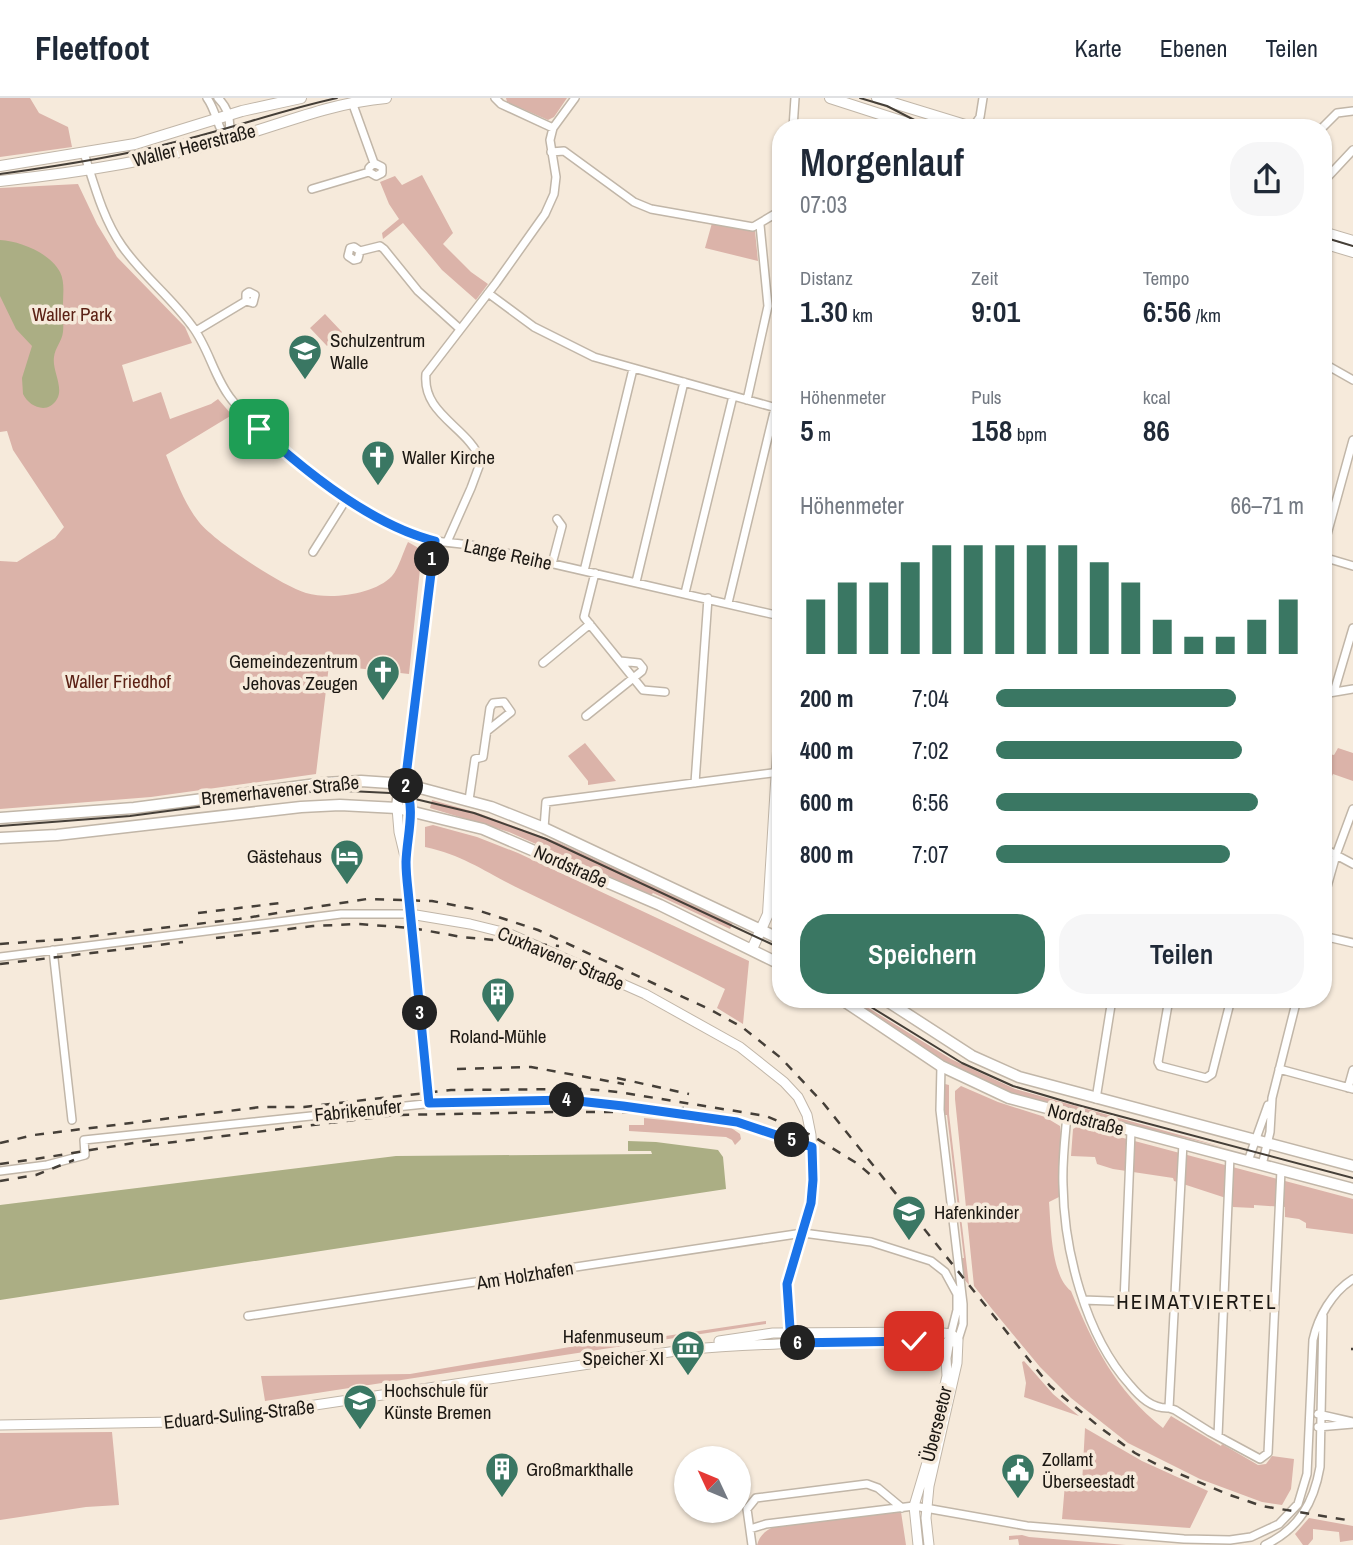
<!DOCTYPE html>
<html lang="de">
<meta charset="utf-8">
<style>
body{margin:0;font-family:"Archivo Narrow",sans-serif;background:#f6f6f7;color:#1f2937;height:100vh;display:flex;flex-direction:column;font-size:26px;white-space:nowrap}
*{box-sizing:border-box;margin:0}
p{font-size:23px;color:#747a83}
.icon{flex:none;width:38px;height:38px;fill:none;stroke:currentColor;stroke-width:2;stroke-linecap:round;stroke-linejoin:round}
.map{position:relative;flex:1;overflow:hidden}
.panel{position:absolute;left:772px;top:21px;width:560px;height:889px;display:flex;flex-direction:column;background:#fff;border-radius:28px;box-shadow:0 2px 5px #0004}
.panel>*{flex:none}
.needle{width:46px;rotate:314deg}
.tools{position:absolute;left:674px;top:1348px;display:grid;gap:14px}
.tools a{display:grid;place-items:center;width:77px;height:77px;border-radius:50%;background:#fff;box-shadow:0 2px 5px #0004;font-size:35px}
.pin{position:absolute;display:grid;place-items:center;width:60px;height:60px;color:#fff;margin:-30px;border-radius:14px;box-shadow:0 4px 10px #0006}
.km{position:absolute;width:35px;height:35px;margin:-18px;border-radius:50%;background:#222;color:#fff;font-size:19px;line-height:35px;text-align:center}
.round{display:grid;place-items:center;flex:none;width:74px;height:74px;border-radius:28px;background:#f6f6f7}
.headline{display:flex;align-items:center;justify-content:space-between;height:119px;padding:0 28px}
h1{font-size:38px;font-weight:600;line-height:52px}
.figures{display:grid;grid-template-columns:repeat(3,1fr);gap:10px;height:119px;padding:7px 28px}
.figures div{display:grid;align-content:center}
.figures b{font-size:30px;font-weight:600}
.figures small{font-size:19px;font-weight:400}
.figures p{font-size:19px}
.chart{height:196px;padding:14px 28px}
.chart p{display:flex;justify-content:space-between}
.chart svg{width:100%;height:126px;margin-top:7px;stroke:#3a7763;stroke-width:6}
.action{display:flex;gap:14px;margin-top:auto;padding:14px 28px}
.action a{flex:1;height:80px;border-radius:28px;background:#3a7763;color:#fff;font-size:28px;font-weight:600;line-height:80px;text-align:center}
.action a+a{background:#f6f6f7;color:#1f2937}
ul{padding:0 28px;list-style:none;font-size:23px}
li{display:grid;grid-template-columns:112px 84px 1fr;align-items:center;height:52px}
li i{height:18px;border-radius:9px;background:#3a7763}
header{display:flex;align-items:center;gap:42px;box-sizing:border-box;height:98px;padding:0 35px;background:#fff;border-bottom:2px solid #e0e1e3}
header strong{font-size:33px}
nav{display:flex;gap:38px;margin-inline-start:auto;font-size:24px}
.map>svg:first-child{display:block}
.green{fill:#dbb3a9}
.water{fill:#abae84}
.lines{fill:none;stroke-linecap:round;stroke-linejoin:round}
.minor-casing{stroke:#c1b6a8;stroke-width:10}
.tertiary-casing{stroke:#c1b6a8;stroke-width:11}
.secondary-casing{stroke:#c1b6a8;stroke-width:12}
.primary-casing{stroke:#c1b6a8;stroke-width:13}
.minor{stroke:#fff;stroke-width:7}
.tertiary{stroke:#fff;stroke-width:9}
.secondary{stroke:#fff;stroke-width:10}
.primary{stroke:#fff;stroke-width:10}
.tram{stroke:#453f38;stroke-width:2}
.rail{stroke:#453f38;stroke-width:2.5;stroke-dasharray:9 9;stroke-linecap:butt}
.route-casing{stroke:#fff;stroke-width:14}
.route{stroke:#1a73e8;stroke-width:9}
.labels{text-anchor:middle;stroke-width:7;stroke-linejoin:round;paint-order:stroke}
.street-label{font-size:19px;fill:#1c1813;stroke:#f6eadb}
.park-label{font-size:19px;fill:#5b2115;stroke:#f6eadb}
.poi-label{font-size:19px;fill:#1c1813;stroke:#f6eadb;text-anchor:start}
.neighbourhood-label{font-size:21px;letter-spacing:2px;fill:#1c1813;stroke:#f6eadb}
</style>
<header>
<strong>Fleetfoot</strong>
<nav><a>Karte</a><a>Ebenen</a><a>Teilen</a></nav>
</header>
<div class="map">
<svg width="1353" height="1447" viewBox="0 0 1353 1447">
<rect width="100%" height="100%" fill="#f6eadb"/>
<path class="green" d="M0,0H30L39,15L68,29L72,49L0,59Z
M506,0H567L554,19L548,22L507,4Z
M422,77L453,135L443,146L471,174L488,186L476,202L442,172L403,125L383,141L382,135L399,121L389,106L380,84L395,78L402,87Z
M78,86L97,126L117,159L185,229L192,245L122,267L133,304L161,294L170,321L211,306L218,301L232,317L166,357C175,379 183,404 199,424C215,444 281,487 306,495C330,502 374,497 392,478C399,470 403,454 408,444L422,452L409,576L329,567L316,676L151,699L0,711V463L17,464L55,440L64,429L13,352L7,333L0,334V90Z
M712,125L755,133L758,163L705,150Z
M325,216L342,234L327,248L310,230Z
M585,645L616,683L588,687V683L568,658Z
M1338,650L1353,655V683L1333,676L1329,684L1323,681V655L1334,657Z
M432,702L478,715L560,745L733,825L730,831L653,795L651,797L509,734L430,710Z
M433,727L477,739L518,755L749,863L743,926L717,910L725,891C658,856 590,825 522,792C486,775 466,758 425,749V729Z
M848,901H854L951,961L1015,991L1230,1051C1154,1031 1074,1019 1001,991C946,971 897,932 848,901Z
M945,986L949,987V1016L969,1187L963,1180L961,1160H964L947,1017H944Z
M961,988L998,1004L1045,1019L1060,1028L1061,1037L1059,1059V1099L1049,1104C1051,1128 1051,1178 1071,1193C1094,1248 1115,1292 1163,1330L1171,1318L1221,1348L1222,1346L1258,1367L1266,1366L1272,1358L1294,1361L1291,1391L1282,1407L1262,1404L1200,1381L1128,1345L1071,1300L1040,1269L992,1211L974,1188L955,1001V993Z
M644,1020L730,1029L740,1036L741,1041L735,1047L732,1042L726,1039L629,1033V1027H644Z
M1078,1028L1353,1101V1136L1306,1130V1125L1299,1121L1285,1119V1109L1254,1107V1110L1233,1109L1232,1102L1174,1083L1173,1080L1113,1071L1097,1066L1095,1059L1071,1058L1073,1031Z
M766,1223V1226L265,1303L261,1278L410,1276L658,1234L659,1239Z
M1024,1263L1053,1296L1079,1318L1024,1299L1026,1285L1022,1264Z
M1085,1330L1142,1363L1208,1393L1190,1430L1062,1421L1065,1386H1082Z
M112,1334L119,1407L86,1409L0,1422V1335Z
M901,1414L906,1447H757C760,1437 765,1433 775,1428Z
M1309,1420L1353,1428V1442L1340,1444L1339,1434L1313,1431V1441L1308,1447H1303L1295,1436Z
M1022,1437L1029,1439L1126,1447H1019L1018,1441L1009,1442V1438Z"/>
<path class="water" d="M0,142C20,143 50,155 60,174C65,184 63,196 63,206C62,215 64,225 63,234C62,243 55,250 54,259C52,273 64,289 57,301C48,317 29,309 23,296L22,280L32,248L16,231L0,198Z
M628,1043L656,1044L718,1052L723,1059L726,1091L0,1202V1107L396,1058L652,1056L651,1053H628Z"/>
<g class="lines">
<g class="minor-casing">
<path id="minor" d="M207,0C217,14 217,30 227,42
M218,0C230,12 232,27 227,42
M495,0L501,6L553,30
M352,4L374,65L382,69V75L376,78L369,74V70L374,65
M973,29L980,19L983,0
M793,30L795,0
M1322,30L1337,15L1353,13
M551,54L564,53L634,104L651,111L753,129L780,113
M84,55C94,86 103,121 122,148C142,177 171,199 192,228C209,250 214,280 232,302C274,356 360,416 424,440C439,445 456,445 471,447L780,518
M1323,84L1353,52
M312,91L369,74
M360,153L358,161L354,162L348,158L350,150L354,149L360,153L380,148L384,151L418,193L460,231
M488,195L534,229L594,259L780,311
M196,233L246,203V196L249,194L255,197L253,205L246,203
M1323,265L1353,282
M1323,284L1328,268
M747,302L768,208L760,127
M447,444L471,390L481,363C469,329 422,317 426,276L496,185L545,116L554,96L556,79L550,42L553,30L575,0
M1323,451L1353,342
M313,454L347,400
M1323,459L1353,468
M552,466L562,428L557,421
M584,473L633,271
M595,475L584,519L643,592L665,594
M636,484L684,284
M685,495L733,298
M728,505L775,310
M543,565L590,526
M1334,594L1353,530
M1323,596L1353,591
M1323,607L1327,595
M586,618L642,573L643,570L639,565L620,563
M695,685L708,500
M405,686L435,443
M469,702L475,661L483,659L490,610L493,605L504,604L511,614L487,633
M544,730L546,704L780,674
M1323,750L1353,766
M1323,803L1336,757L1353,711
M1323,838L1353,845
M53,852L72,1022
M0,859L341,816H410L429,1005
M1169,901L1158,964L1160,968L1206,980L1212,976L1231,901
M941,968L940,1012L963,1206V1226L958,1242
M1279,971L1353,991
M1348,990L1353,972
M1096,1001L1112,901
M1067,1017C1065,1040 1062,1063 1063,1087C1064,1152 1085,1237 1130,1287C1140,1299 1152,1311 1169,1310
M1183,1045L1169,1310L1175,1312L1210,1334L1260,1361L1268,1355L1281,1072
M1248,1063L1268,1007
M1262,1067L1270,1034L1272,1000L1297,901
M0,1073L47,1067L85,1057L84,1042L453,1003L569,1002L714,1020L755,1029L812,1049
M1083,1202L1274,1209
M1124,1204L1131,1033
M248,1218L803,1135L871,1144L931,1163L945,1174L957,1196
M951,1236L957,1212V1192
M1318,1316L1353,1324
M1318,1329L1353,1326
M1218,1338L1230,1058
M750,1431L766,1426L914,1408L1027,1428L1184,1441L1230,1442L1251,1439L1279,1426L1298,1406L1307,1376L1313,1242C1318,1219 1332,1194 1353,1181
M752,1447L747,1411L756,1400L867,1386L878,1390L902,1410
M1265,1447C1299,1431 1314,1404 1320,1369L1323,1218"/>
</g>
<g class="tertiary-casing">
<path id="tertiary" d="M397,710L399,734L406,763L410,816L470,826L510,836L645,896L740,949L784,984L798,999L807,1017L811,1037L813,1080L811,1105L787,1186L791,1245
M407,758L411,712
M719,1243L773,1235L935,1234L951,1236L958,1242
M0,1327L175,1324L248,1317L683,1252C752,1245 820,1245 889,1244C911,1243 939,1250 958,1242
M918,1447L914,1408L931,1351L947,1278L946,1260L949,1242
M929,1447L926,1420L929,1388L957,1265L958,1242"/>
</g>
<g class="secondary-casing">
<path id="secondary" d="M830,0L923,30
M877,0L975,30
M0,68L135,46L242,13L301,0
M0,83C76,75 153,63 226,42C280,27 330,5 386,0
M1323,134L1353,143
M1323,145L1353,154
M752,851L768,816L780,621"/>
</g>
<g class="primary-casing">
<path id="primary" d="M405,686L410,699L411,712
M397,710L398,701L405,686
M0,720L134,710L324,685L361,683L405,686L491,709L544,730L780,841
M0,740L57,737L301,709L340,707L397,710L483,731L660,807L780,866
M841,901L941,968L1009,1000L1353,1091
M884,901L972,958L1019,979L1353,1068"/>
</g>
<use href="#minor" class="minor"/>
<use href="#tertiary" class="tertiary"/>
<use href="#secondary" class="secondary"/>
<use href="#primary" class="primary"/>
<path class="tram" d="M860,0L887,8L930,30
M0,76C59,68 118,59 175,44C230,31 282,12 337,0
M1323,139L1353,148
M0,728L130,718L310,694L349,693L390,695L474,715L546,741L780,850
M858,901L962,965L1013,988L1074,1006L1353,1080"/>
<path class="rail" d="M198,815L280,805
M216,840L313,828L358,826L412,830L462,839L559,848
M0,846L68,841L239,821L367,801L432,803L474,811L538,832L709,911L742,929L781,960L824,1006L1050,1288L1102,1331L1135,1355L1156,1366L1227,1396L1262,1408L1353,1423
M0,866L183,844
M457,971L531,969L624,986
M617,980L689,996
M586,1014H644L684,1010
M0,1045L34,1037L261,1009H304L451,992L585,991L618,994L766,1018L811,1037L858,1066L873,1079
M150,1047L395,1017L558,1014
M0,1066C53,1059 106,1049 159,1041
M0,1083L36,1077L74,1062
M1351,1251H1353"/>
</g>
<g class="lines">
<g class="route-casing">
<path id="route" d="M259,331C306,374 371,427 435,443L405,686C416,713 407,736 406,764C406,773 407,783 408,792L429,1005L569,1002L623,1008L737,1024L812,1049L813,1082L811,1105L787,1186L791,1245L914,1243"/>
</g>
<use href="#route" class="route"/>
</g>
<defs>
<g id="school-pin" transform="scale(1.75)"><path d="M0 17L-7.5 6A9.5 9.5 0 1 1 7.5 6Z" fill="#3a7763" stroke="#f6eadb"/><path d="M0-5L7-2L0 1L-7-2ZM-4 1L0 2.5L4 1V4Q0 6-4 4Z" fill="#fff"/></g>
<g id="church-pin" transform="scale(1.75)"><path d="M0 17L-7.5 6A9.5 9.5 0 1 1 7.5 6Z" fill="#3a7763" stroke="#f6eadb"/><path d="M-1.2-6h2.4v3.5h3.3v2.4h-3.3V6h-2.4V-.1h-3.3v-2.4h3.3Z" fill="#fff"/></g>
<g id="hotel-pin" transform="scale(1.75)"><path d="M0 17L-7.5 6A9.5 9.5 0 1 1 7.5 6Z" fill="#3a7763" stroke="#f6eadb"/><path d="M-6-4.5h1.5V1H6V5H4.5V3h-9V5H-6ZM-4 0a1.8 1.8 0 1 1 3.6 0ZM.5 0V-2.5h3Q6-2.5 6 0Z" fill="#fff"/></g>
<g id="building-pin" transform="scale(1.75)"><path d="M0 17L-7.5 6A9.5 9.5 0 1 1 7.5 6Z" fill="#3a7763" stroke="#f6eadb"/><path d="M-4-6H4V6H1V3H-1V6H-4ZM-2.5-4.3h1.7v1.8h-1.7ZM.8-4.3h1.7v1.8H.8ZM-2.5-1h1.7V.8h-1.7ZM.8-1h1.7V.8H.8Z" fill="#fff"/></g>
<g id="museum-pin" transform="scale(1.75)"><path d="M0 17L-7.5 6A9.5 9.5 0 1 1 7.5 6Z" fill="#3a7763" stroke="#f6eadb"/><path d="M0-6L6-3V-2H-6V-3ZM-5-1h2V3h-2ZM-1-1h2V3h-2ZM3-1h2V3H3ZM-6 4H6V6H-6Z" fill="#fff"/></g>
<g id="university-pin" transform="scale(1.75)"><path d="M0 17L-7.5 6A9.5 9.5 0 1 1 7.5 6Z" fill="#3a7763" stroke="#f6eadb"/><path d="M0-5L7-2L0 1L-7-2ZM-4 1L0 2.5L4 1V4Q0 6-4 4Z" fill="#fff"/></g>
<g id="civic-pin" transform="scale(1.75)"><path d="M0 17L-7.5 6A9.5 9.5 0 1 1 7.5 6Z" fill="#3a7763" stroke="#f6eadb"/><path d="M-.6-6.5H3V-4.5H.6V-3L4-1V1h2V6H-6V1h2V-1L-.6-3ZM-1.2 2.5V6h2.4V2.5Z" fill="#fff"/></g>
</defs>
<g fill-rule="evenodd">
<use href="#school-pin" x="305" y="253"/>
<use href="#church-pin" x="378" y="359"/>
<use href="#church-pin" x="383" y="574"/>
<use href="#hotel-pin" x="347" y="758"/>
<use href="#building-pin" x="498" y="896"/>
<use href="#school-pin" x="909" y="1114"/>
<use href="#museum-pin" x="688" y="1249"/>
<use href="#university-pin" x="360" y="1303"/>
<use href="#building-pin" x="502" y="1371"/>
<use href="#civic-pin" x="1018" y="1372"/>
</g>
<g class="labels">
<g class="street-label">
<text transform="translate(194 47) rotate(-14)" y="7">Waller Heerstraße</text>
<text transform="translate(508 456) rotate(12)" y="7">Lange Reihe</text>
<text transform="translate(280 692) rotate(-6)" y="7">Bremerhavener Straße</text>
<text transform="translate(571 768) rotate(24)" y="7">Nordstraße</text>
<text transform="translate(561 860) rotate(23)" y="7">Cuxhavener Straße</text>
<text transform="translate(358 1012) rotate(-6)" y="7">Fabrikenufer</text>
<text transform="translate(1086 1021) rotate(15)" y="7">Nordstraße</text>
<text transform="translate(525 1177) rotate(-9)" y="7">Am Holzhafen</text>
<text transform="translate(239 1316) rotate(-6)" y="7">Eduard-Suling-Straße</text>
<text transform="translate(936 1326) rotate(-76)" y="7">Überseetor</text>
</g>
<g class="park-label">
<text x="72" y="223">Waller Park</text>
<text x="118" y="590">Waller Friedhof</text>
</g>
<g class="poi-label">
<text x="330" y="249">Schulzentrum<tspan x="330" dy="22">Walle</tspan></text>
<text x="402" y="366">Waller Kirche</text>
<text x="358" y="570" text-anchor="end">Gemeindezentrum<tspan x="358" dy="22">Jehovas Zeugen</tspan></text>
<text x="322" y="765" text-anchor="end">Gästehaus</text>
<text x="498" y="945" text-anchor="middle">Roland-Mühle</text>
<text x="934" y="1121">Hafenkinder</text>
<text x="664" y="1245" text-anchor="end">Hafenmuseum<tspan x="664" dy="22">Speicher XI</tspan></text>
<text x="384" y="1299">Hochschule für<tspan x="384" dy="22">Künste Bremen</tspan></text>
<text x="1042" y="1368">Zollamt<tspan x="1042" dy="22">Überseestadt</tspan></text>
<text x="526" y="1378">Großmarkthalle</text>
</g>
<g class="neighbourhood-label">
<text x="1197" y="1211">HEIMATVIERTEL</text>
</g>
</g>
</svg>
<div class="tools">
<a><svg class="needle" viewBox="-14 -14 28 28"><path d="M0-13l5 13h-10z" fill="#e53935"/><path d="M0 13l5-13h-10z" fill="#747a83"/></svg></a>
</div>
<div class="pin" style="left:259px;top:331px;background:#1e9e55"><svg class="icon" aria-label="arrive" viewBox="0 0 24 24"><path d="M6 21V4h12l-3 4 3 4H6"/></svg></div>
<div class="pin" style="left:914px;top:1243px;background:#d93025"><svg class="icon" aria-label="check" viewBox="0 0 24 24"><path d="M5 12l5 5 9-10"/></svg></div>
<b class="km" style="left:432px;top:461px">1</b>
<b class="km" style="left:406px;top:688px">2</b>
<b class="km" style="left:420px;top:915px">3</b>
<b class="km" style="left:567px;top:1002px">4</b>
<b class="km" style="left:792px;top:1042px">5</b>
<b class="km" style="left:798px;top:1245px">6</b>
<section class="panel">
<div class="headline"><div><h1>Morgenlauf</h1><p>07:03</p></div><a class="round"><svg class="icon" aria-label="share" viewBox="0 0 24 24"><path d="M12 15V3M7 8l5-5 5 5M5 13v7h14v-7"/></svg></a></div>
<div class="figures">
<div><p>Distanz</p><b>1.30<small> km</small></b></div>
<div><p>Zeit</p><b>9:01</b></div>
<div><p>Tempo</p><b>6:56<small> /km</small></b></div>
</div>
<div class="figures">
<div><p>Höhenmeter</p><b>5<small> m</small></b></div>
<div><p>Puls</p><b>158<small> bpm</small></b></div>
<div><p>kcal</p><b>86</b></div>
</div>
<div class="chart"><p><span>Höhenmeter</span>66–71 m</p>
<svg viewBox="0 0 160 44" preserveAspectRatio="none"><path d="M5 44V25M15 44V19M25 44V19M35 44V12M45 44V6M55 44V6M65 44V6M75 44V6M85 44V6M95 44V12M105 44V19M115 44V32M125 44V38M135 44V38M145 44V32M155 44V25"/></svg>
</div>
<ul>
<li><b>200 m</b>7:04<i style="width:78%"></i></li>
<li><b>400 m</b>7:02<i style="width:80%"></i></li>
<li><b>600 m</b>6:56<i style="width:85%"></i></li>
<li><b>800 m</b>7:07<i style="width:76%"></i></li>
</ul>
<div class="action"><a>Speichern</a><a>Teilen</a></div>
</section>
</div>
